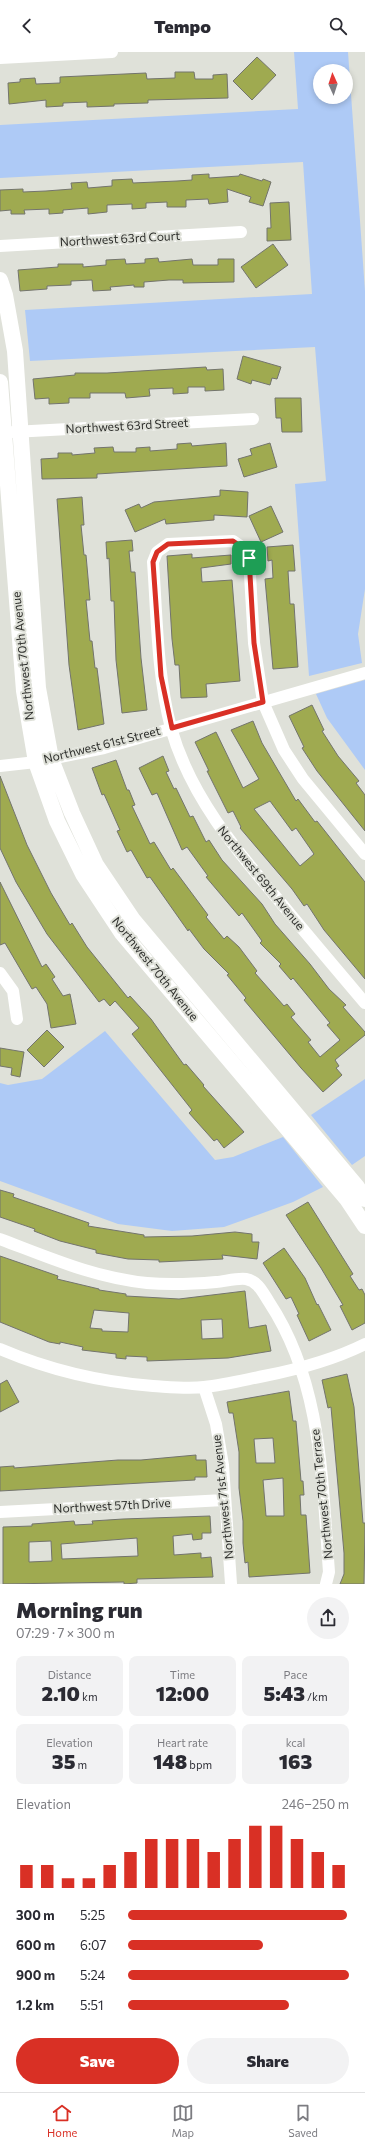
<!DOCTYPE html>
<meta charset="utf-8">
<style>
body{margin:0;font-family:Commissioner,sans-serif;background:#f2f2f3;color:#2b2b33;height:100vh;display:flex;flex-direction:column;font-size:15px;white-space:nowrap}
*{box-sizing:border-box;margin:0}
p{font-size:13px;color:#7c7c81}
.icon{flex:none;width:22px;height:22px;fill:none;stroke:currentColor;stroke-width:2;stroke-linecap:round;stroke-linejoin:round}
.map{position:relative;height:1532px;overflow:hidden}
.drawer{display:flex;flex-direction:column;background:#fff;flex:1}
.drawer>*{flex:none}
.needle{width:26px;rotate:357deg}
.buttons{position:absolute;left:313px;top:12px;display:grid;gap:8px}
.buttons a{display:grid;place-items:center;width:40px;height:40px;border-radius:50%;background:#fff;box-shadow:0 2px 6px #0003;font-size:20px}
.pin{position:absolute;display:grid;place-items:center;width:34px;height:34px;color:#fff;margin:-17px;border-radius:8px;box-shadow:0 2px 6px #0006}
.round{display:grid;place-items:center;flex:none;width:42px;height:42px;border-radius:21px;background:#f2f2f3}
.overview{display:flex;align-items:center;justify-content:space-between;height:68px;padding:0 16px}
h1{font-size:22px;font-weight:800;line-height:30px}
.metrics{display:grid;grid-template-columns:repeat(3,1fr);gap:6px;height:68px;padding:4px 16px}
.metrics div{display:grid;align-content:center;border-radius:8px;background:#f2f2f3;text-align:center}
.metrics b{font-size:20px;font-weight:800}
.metrics small{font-size:11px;font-weight:400}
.metrics p{font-size:11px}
.chart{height:112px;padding:8px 16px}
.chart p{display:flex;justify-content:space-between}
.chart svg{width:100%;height:72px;margin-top:4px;stroke:#d93025;stroke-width:6}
.button{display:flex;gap:8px;margin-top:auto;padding:8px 16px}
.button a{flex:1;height:46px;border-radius:24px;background:#d93025;color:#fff;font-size:16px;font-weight:800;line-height:46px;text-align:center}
.button a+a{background:#f2f2f3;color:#2b2b33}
ul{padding:0 16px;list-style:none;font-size:13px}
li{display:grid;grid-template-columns:64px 48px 1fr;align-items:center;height:30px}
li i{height:10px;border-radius:5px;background:#d93025}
header{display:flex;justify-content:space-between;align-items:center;height:52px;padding:0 16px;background:#fff;font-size:18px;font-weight:800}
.menu{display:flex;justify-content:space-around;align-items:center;height:56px;border-top:1px solid #e1e1e2;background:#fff;font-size:11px;color:#7c7c81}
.menu a{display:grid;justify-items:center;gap:2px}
.menu .current{color:#d93025}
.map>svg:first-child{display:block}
.water{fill:#aecaf6;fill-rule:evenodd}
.building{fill:#9faa50;stroke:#73746d;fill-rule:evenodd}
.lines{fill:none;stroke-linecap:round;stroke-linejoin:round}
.street{stroke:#fff;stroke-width:12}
.secondary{stroke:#fff;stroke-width:16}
.route-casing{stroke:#fff;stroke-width:8}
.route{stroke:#d93025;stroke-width:5}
.labels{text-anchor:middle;stroke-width:4;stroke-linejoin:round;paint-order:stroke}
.street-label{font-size:12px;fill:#2e2f2c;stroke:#dfe1d9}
</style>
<header><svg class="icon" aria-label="back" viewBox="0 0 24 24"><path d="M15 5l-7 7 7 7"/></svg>Tempo<svg class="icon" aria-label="search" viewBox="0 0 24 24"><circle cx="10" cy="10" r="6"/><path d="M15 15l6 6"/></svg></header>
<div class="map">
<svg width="365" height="1532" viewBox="0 0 365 1532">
<rect width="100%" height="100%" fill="#dfe1d9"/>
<path class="water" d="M294,0H348L365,239V537L358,582L362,611L309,624L295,432L326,429L315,295L30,309L25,258L312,242L303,110L0,126V73L298,57ZM320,19H346V45H320Z
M365,628V718L327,666L316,642Z
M105,979L215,1108L233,1105L283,1085L323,1135L293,1150L224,1175L172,1179L118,1172L0,1129V1031L8,1033L42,1027Z
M365,1027V1104L352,1113L311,1063Z"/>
<path class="building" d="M257,5L276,23L252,48L233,29Z
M175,20H194L195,27H213V23L227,22L228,46L148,48V51L114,52V54L87,55V50L63,51V54L46,55V48L9,52L8,31L20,30V27L35,26L36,32L60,31V25L146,21L147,27L175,26Z
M209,122V126L239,124L240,122L262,129L263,127L271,130L263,154L249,150L251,145L227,137L228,150L209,152L208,147L186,148V155H167V150L146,151V156L132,157V152L107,153V160L88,162V156L63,158V161L49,162V157L24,158L25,162H11V158L0,159V138L23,137V140L46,139L72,137L71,131L87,130L88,136L112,134V128L132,127L133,131L177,129L192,128V123Z
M289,150L291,188L267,189V176H271L270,151Z
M273,192L288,213L256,236L241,215Z
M158,206L159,210L192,207L193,213H218V207H234V230L183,231V228H169L144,230V235H134V233L110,235L111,238L93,239L92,228L71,229V233L47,234V237L20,239L18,218L58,215V212H83V215L106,213V208L125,207L126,212L145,211V207Z
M243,304L281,315L277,327L272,326L270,333L252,328L251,332L237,327Z
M206,315L207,318L223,317L224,338L205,339V335H188V341L173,342V336L149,337L150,344L126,346L125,341H90V346H69V351L49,352V346L35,347L33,327L75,323V321H107Z
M275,346H301L302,380H282L281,366H276Z
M191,391L192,394L226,391L227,414L97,422V426L42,427L41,407L58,406V401H72V403L95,401L94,396L113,395L114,400H136V396L150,395V399L177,397V392Z
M270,391L277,415L244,425L238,407L252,403L250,397Z
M220,438L248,440L247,465L214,463V468L166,472L165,467L135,480L125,458L139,452L141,456L154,450L220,444Z
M82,445L84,473H81L84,503H86L90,548H86L90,589H92L95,616H97L104,672L78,678L69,613L57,447Z
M271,454L283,480L261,490L249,464Z
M132,488L133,499H129L131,520H135L141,606L147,658L122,661L116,608L114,549H111L109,506L107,507L106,490Z
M293,493L295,519H288L290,552H294L298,615L273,617L265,527L273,526L272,508L268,509L267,495Z
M192,502V506L231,503V512L201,516L202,530L232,528L240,629L206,632L207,645L181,646L179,613H175L172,587L167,504Z
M312,653L324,678L322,679L338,704L359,729L356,731L365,743V779L317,719L302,696L304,695L289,664Z
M253,669L262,691L296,749L298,747L315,770L317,769L365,830V927L324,878L307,852L304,854L292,837L240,776L241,775L233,759L228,761L207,719H209L195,690L216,680L243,736L259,727L231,678ZM270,749L292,779L296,776L314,802L300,814L254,757Z
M163,704L169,719L166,720L174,737L176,736L190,765L193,764L206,790L209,788L222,808L262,852L275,872L310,912L329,937L346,953L343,955L365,980V983L335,1008L339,1014L336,1016L342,1023L323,1040L301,1016L244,948L246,946L227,923L229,922L204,897L189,877L188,879L150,825L147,826L131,798L127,800L117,779L120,778L104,742L102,743L92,716L116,708L127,738H129L135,753L132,754L150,792L154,790L171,818L173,816L208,863L206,865L224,887L227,884L239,895L257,919L255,921L284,954L287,952L295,962L291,965L311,988L308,990L320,1005L340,988L327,973L330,971L293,926L291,928L279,914L281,912L260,891L262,889L242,861L239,864L206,825L208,824L187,795L182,798L157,741L152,743L139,716Z
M0,724L27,793L51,841L70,873L72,871L87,895L128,946L130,944L151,967L184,1013L186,1012L204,1033L203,1034L244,1080L224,1096L217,1087L214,1089L189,1061L192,1058L132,982L139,976L115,949L110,954L104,947L99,950L47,882L16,830L0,796Z
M0,830L42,915L46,912L55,925L52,927L63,944L70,942L76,972L51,976L47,952L36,935L32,937L5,891L0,893Z
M47,978L64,995L44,1015L27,998Z
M0,996L24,1000L20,1025L11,1023L12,1016L0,1014Z
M0,1138L14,1142L13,1145L89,1171L88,1174L144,1183V1185L192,1184L235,1180L252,1182V1190H259L257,1207L222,1203L223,1207L159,1210V1208L128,1207L96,1201V1198L60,1189L34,1179L35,1177L0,1165Z
M308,1150L353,1222L350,1224L359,1238L362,1237L365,1243V1271L352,1278L340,1254L343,1253L321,1216L286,1163Z
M284,1196L305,1226L317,1253L318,1252L331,1278L309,1289L297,1263L299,1262L291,1245L286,1247L263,1211Z
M0,1204L58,1224L57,1227L99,1237V1238L126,1242V1244L179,1247L245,1239L249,1276L266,1273L271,1299L228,1306L147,1309V1305L126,1304V1307L116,1306V1302L82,1298L83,1295L60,1290V1292L49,1290L0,1270ZM94,1258L129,1261L128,1280L102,1279V1277L90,1276ZM222,1267L223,1286L202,1287L201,1268Z
M347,1322L354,1355L363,1471H365L364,1532H340L344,1522V1501L331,1355L328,1356L322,1328Z
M7,1328L19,1350L0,1360V1332Z
M289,1339L293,1369H296L301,1429H303L304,1443H300L301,1463H306L310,1521L249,1525L248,1510L245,1511L243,1491V1469L239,1436V1400L233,1361H229L227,1350ZM273,1386L275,1411H256L254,1387ZM283,1426L284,1464H266L263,1428Z
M196,1403V1408H206L207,1425H195V1428L0,1439V1415L14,1414V1416L118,1408H141Z
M210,1464L211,1481H202V1487L193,1488L192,1482L173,1484L174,1503L201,1501V1506L211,1505L213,1525L137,1527V1531L124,1532V1530L3,1532V1475L32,1474V1472L74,1469L75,1473L93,1472L92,1469L123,1467ZM137,1486L138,1504L62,1507L61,1492ZM51,1489L52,1509L29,1510V1490Z"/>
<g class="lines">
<path class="street" d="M0,6L112,0
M0,194L241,180
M13,380L253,367
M0,714L36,710L104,696L365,621
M365,802L303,727L284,698L263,650L254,591L249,506L243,496L233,489L168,492L157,500L153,510C157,565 157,622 171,676C190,744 236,798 281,851C309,885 337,918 365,951
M0,921L13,939L17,967
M0,1187C48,1205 95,1226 147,1231C170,1233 193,1232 216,1230C226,1229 237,1226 246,1227C258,1229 263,1241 269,1250C322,1330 322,1428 329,1520L326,1532
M0,1297C49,1318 100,1330 153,1334C170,1335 188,1337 204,1335C224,1333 244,1328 264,1324C299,1317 333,1308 365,1292
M204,1335L216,1372L223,1413L231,1532
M0,1460L224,1448"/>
<path class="secondary" d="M0,228L5,243L15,299L38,636L51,707L72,761L96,813L133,868L357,1135L365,1147
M0,330L24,639L36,710L57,769L83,822L122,881L347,1147L365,1174"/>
</g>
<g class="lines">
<g class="route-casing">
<path id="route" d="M233,489L243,496L249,506L254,591L263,650L172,676L161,624L153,510L157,500L168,492Z"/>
</g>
<use href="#route" class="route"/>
</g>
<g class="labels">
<g class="street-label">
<text transform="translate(120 187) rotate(-3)" y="4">Northwest 63rd Court</text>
<text transform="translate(127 374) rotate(-3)" y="4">Northwest 63rd Street</text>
<text transform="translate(23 604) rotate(-96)" y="4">Northwest 70th Avenue</text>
<text transform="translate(102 693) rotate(-14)" y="4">Northwest 61st Street</text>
<text transform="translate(261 826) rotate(51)" y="4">Northwest 69th Avenue</text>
<text transform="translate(155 917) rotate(51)" y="4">Northwest 70th Avenue</text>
<text transform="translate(322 1442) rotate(-96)" y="4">Northwest 70th Terrace</text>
<text transform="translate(223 1445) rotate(-96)" y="4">Northwest 71st Avenue</text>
<text transform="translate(112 1454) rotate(-3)" y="4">Northwest 57th Drive</text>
</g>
</g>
</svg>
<div class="buttons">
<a><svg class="needle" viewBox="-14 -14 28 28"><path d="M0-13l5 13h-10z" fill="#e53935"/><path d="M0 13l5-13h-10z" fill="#7c7c81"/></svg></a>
</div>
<div class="pin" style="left:249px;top:506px;background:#1e9e55"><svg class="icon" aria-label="arrive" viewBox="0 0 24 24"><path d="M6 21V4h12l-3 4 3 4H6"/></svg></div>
</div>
<section class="drawer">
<div class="overview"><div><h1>Morning run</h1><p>07:29 · 7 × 300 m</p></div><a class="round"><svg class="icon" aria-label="share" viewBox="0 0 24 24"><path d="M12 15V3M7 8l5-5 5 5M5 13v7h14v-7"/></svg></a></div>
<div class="metrics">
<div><p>Distance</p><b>2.10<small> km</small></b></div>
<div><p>Time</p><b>12:00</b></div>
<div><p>Pace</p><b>5:43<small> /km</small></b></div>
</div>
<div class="metrics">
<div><p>Elevation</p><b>35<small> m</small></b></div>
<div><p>Heart rate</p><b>148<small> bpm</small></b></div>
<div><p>kcal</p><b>163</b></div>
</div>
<div class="chart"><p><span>Elevation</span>246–250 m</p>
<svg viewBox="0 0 160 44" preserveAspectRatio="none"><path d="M5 44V30M15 44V30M25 44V38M35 44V38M45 44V30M55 44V22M65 44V14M75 44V14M85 44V14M95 44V22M105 44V14M115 44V6M125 44V6M135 44V14M145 44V22M155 44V30"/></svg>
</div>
<ul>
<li><b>300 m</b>5:25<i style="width:99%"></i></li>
<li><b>600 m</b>6:07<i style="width:61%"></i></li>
<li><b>900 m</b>5:24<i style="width:100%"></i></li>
<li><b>1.2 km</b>5:51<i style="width:73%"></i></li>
</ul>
<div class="button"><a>Save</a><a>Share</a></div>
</section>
<nav class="menu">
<a class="current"><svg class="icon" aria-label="home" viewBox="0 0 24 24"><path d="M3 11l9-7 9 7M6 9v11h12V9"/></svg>Home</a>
<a><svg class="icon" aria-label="map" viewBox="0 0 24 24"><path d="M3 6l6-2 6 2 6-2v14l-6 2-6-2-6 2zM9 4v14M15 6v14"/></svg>Map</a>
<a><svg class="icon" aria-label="saved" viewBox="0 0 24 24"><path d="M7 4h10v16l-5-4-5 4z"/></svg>Saved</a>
</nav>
